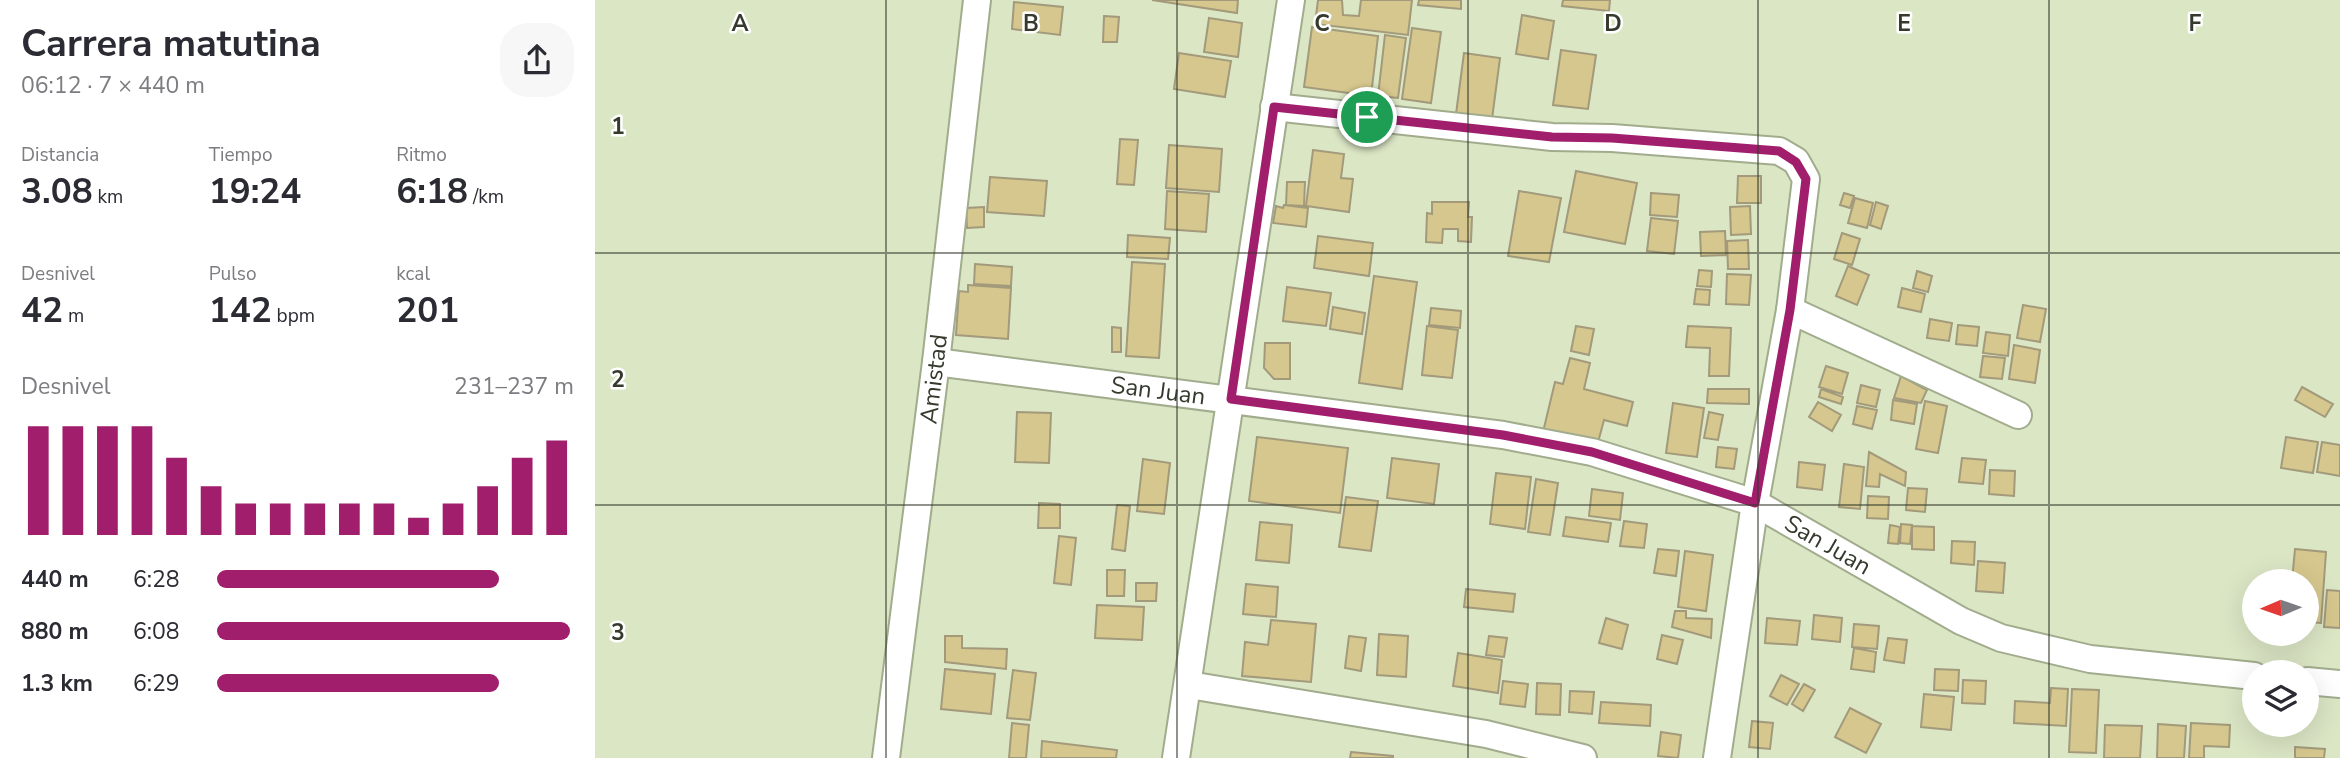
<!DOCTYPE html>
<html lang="es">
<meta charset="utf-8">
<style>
body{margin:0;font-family:"Nunito Sans",sans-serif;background:#f7f7f7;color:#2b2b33;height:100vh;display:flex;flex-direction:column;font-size:26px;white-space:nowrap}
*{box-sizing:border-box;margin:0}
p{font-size:23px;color:#7c7c81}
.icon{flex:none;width:38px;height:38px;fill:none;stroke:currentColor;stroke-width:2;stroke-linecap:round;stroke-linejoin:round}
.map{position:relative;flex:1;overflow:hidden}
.sheet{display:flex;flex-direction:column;background:#fff;width:595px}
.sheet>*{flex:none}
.needle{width:46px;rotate:268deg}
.buttons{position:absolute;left:1647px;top:569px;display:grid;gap:14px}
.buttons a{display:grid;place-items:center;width:77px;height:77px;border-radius:50%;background:#fff;box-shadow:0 7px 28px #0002;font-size:35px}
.pin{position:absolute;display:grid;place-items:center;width:60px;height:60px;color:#fff;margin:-30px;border:4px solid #fff;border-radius:50%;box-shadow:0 2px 7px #0007}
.round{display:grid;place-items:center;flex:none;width:74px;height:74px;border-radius:28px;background:#f7f7f7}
.overview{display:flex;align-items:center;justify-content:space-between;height:119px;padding:0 21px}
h1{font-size:38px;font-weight:700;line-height:52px}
.metrics{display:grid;grid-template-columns:repeat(3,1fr);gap:10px;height:119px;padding:7px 21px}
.metrics div{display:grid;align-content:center}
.metrics b{font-size:35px;font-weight:700}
.metrics small{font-size:19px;font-weight:400}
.metrics p{font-size:19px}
.chart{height:196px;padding:14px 21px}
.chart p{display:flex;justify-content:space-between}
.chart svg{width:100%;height:126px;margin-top:7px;stroke:#a11e6d;stroke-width:6}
ul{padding:0 21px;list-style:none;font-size:23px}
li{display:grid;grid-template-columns:112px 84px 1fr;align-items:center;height:52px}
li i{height:18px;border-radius:9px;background:#a11e6d}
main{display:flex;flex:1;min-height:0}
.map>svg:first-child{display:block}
.building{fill:#d5c78d;stroke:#a29a7b;stroke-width:2}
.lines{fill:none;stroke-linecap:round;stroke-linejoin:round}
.street-casing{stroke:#a1ac8d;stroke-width:30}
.street{stroke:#fff;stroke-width:26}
.route-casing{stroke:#fff;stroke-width:14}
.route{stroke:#a11e6d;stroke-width:9}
.grid{fill:none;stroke:#353a2d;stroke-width:2;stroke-opacity:0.55}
.labels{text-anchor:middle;stroke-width:5;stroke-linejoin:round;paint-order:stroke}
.street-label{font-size:24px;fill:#353a2d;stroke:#fff}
.grid-label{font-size:23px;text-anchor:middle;font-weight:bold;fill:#353a2d;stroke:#fff;stroke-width:5;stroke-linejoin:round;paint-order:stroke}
</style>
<main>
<section class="sheet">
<div class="overview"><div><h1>Carrera matutina</h1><p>06:12 · 7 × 440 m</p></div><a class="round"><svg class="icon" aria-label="share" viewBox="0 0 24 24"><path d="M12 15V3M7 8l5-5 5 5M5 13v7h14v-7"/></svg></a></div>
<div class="metrics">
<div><p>Distancia</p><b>3.08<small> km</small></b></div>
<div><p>Tiempo</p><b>19:24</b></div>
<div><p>Ritmo</p><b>6:18<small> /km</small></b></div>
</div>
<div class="metrics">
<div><p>Desnivel</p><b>42<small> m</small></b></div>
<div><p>Pulso</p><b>142<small> bpm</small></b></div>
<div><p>kcal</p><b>201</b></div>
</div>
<div class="chart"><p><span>Desnivel</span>231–237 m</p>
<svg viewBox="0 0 160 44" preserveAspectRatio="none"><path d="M5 44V6M15 44V6M25 44V6M35 44V6M45 44V17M55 44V27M65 44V33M75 44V33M85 44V33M95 44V33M105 44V33M115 44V38M125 44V33M135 44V27M145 44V17M155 44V11"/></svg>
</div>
<ul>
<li><b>440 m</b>6:28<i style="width:79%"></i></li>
<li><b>880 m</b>6:08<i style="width:99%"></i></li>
<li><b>1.3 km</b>6:29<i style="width:79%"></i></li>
</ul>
</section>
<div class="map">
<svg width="1745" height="758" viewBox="0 0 1745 758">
<rect width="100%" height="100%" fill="#dbe6c5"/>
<path class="building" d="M557,0H643L642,13Z
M723,0H747L748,15L764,16L766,0H817L813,35L720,24Z
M824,0H866V9L823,5Z
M968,0H1015L1014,11L967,6Z
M419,2L468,7L465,35L417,29Z
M927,15L959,21L953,59L921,54Z
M509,16L524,17L522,42H508Z
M614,18L647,23L643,57L609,52Z
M717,27L783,36L776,96L709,87Z
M817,28L846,32L836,103L807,99Z
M790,35L811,38L803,98L783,96Z
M966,50L1001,55L993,109L958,105Z
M584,53L636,61L630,97L579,89Z
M869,53L905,58L897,119L861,114Z
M525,139L543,140L539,185L522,184Z
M574,145L627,149L624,192L571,188Z
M718,150L749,154L746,178L758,179L754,212L711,206Z
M981,171L1042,183L1030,244L969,232Z
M1143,176H1166V203H1142Z
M395,177L452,181L449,216L392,212Z
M692,182H710L709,206L691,205Z
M572,191L614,194L611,232L570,229Z
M924,191L966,198L954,262L913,256Z
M1056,193L1084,195L1082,217L1055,215Z
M1249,193L1259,196L1255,208L1245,205Z
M1260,198L1278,203L1272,228L1253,223Z
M837,202H874L873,217H877L876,242L863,241V229H848L847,243L831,242L832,213L837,214Z
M1281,202L1293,206L1286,229L1275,225Z
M689,205L713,208L711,227L678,223L681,206L688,208Z
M1155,206L1156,234L1136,235L1135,207Z
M389,207V227L372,228L371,208Z
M1056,218L1083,221L1079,254L1052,251Z
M1130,231L1131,255L1106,256L1105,232Z
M1247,233L1265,239L1257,265L1239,259Z
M533,235L575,238L573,259L532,257Z
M723,236L778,243L774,276L719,268Z
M1153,240L1154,269H1133L1132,241Z
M537,262L570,264L564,358L531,356Z
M380,264L417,267L416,286L379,284Z
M1253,266L1274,275L1262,305L1241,296Z
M1104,270L1117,271L1116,287L1102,286Z
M1322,271L1337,276L1333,292L1318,288Z
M1132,274L1156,275L1154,305L1131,304Z
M779,276L822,282L807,389L764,383Z
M373,285L416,288L413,339L361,335L364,291L373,292Z
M692,287L736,293L731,326L688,321Z
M1307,288L1330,294L1326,312L1303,307Z
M1101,289L1115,290L1114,305L1099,304Z
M1428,305L1451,309L1445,342L1422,338Z
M738,307L770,313L767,334L735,329Z
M836,308L866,311L865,328L834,325Z
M1335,319L1357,323L1354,341L1332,338Z
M1363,325L1384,327L1382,346L1361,344Z
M832,326L863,330L857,378L827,375Z
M981,326L999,329L994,355L976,351Z
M1093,326L1136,328L1134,376H1114L1115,348L1091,347Z
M517,327L526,328V352H517Z
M1391,332L1415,335L1413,356L1388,353Z
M670,343H695V379H679L669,368Z
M1419,345L1445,350L1440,383L1414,379Z
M1388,356L1410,358L1407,379L1385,377Z
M975,358L995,363L989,389L1038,402L1032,426L1009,420L1002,446L948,432L960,382L968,384Z
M1231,366L1253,373L1247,394L1224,387Z
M1306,376L1332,390L1326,403L1299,398Z
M1266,385L1285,390L1281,407L1262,403Z
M1707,387L1738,404L1730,417L1700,400Z
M1113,389H1154V404L1112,403Z
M1226,389L1248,397L1246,404L1224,397Z
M1298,400L1322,404L1319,424L1296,420Z
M1330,401L1352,406L1343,453L1321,449Z
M1223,402L1246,415L1237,431L1214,417Z
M1078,403L1109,408L1102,457L1071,453Z
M1262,406L1282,410L1277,429L1258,424Z
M422,412L456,413L454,463L420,462Z
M1114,412L1128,415L1123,440L1109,438Z
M662,437L753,448L745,513L654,501Z
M1691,437L1723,442L1718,473L1686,468Z
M1727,442L1745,445V476L1722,472Z
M1123,447L1142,449L1139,469L1121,467Z
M1274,452L1311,472L1310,486L1285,474L1284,487L1271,486Z
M797,458L844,464L839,504L792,498Z
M1367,458L1391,460L1388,484L1364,482Z
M548,459L575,463L569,514L542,511Z
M1204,462L1230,465L1227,490L1202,487Z
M1249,464L1269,467L1265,509L1244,507Z
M1395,470L1420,471L1419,496L1394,494Z
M901,473L936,477L930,529L895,524Z
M941,479L963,483L955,535L933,532Z
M1313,488L1332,489L1330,512L1311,510Z
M997,489L1028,493L1025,520L994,516Z
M1273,496L1294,497L1293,519L1272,518Z
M751,497L783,501L776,551L744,547Z
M444,503L465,504V528H443Z
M522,505L535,506L530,551L517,549Z
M971,517L1016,523L1013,542L968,536Z
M1029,521L1052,524L1049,548L1025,546Z
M665,522L697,525L694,563L661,560Z
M1306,524L1317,525L1315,544L1305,543Z
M1295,525L1305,527L1303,544L1293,543Z
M1317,526L1339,527V550L1317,549Z
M464,536L481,538L476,585L459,583Z
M1357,541L1380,542L1379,565L1356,563Z
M1063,549L1084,551L1081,576L1059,573Z
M1700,549L1731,552L1726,623L1712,622V581H1697Z
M1090,551L1118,555L1111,611L1083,607Z
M1383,561L1410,563L1408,593L1381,591Z
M512,570H530L529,596H512Z
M541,583H562L561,601H541Z
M651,584L683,587L681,617L648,614Z
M871,589L920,594L918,612L869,607Z
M1732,590L1745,591V628L1729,627Z
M502,605L549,607L547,640L500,638Z
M1080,611H1091V618L1117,619L1116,638L1077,627Z
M1219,615L1247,618L1245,642L1217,639Z
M1011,618L1033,625L1027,649L1004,643Z
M1172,618L1205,621L1202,645L1170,643Z
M676,620L721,624L716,682L647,676L650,642L673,645Z
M1259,624L1284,626L1282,649L1257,647Z
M784,634L813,636L811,677L782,675Z
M1067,635L1088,640L1082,664L1062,659Z
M350,636H367V648L412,649L411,669L350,662Z
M754,636L771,638L766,671L750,668Z
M894,636L912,638L909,657L891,655Z
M1293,638L1312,640L1309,663L1289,660Z
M1259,648L1281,652L1279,672L1256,669Z
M863,653L907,660L903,693L858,686Z
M350,669L400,674L396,714L346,709Z
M1340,669L1364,670L1363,691L1339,690Z
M418,670L441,673L435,720L412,718Z
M1186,675L1204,684L1192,705L1175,696Z
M1368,680L1391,681L1390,704L1367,703Z
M908,681L933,684L930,707L905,704Z
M942,683L966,684L965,715L941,714Z
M1209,684L1220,690L1208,711L1197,704Z
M1456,688L1473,689L1471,726L1419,723L1420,701L1455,703Z
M1477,689L1504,690L1501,753L1474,752Z
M975,691L999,692L997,714L974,712Z
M1329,694L1359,697L1356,730L1326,727Z
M1006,702L1056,705L1055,726L1004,723Z
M1255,708L1286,724L1271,753L1240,737Z
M1157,721L1178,723L1175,749L1154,747Z
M417,723L434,725L431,758H414Z
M1596,723L1635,725L1634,747L1609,746V758H1594Z
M1563,724L1591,726L1589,758H1562Z
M1510,725L1547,726L1545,758H1509Z
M1066,732L1086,735L1083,758L1063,756Z
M447,741L522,750L521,758H446Z
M1700,747L1730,749L1729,758H1700Z
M756,752L798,756V758H755Z"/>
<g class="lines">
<g class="street-casing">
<g id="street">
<path d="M679,107L957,137L1017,138L1184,151L1201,161L1211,179L1195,310L1160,503L1122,758"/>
<path d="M1195,310L1423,415"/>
<path id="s1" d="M341,362L908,435L997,452L1160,503L1366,621L1406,638L1495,659L1659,676"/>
<path d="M1712,681L1745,684"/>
<path d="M594,685L891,734L988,758"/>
<path id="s2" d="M291,758L341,362L382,0"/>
<path d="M581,758L696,0"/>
</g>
</g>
<use href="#street" class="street"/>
</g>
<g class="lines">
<g class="route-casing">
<path id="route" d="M679,107L957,137L1017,138L1184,151L1201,162L1211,179L1195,310L1160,503L997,452L908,435L636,399Z"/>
</g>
<use href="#route" class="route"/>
</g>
<path class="grid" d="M291,0V758M582,0V758M873,0V758M1163,0V758M1454,0V758M0,253H1745M0,505H1745"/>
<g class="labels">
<g class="street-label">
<text dy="8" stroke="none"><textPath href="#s2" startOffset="382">Amistad</textPath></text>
<text dy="8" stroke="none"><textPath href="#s1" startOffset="224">San Juan</textPath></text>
<text dy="8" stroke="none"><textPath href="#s1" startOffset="917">San Juan</textPath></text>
</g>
</g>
<g class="grid-label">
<text x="145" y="31">A</text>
<text x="436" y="31">B</text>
<text x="727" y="31">C</text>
<text x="1018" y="31">D</text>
<text x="1309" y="31">E</text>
<text x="1600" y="31">F</text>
<text x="23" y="134">1</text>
<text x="23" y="387">2</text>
<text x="23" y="640">3</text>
</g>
</svg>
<div class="buttons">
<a><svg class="needle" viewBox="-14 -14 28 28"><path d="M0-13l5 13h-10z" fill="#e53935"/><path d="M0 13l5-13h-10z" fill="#7c7c81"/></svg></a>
<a><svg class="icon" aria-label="layers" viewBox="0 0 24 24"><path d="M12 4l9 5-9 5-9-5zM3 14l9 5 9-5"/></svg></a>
</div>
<div class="pin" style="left:772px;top:117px;background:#1e9e55"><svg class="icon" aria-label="arrive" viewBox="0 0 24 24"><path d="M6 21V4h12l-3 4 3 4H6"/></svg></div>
</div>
</main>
